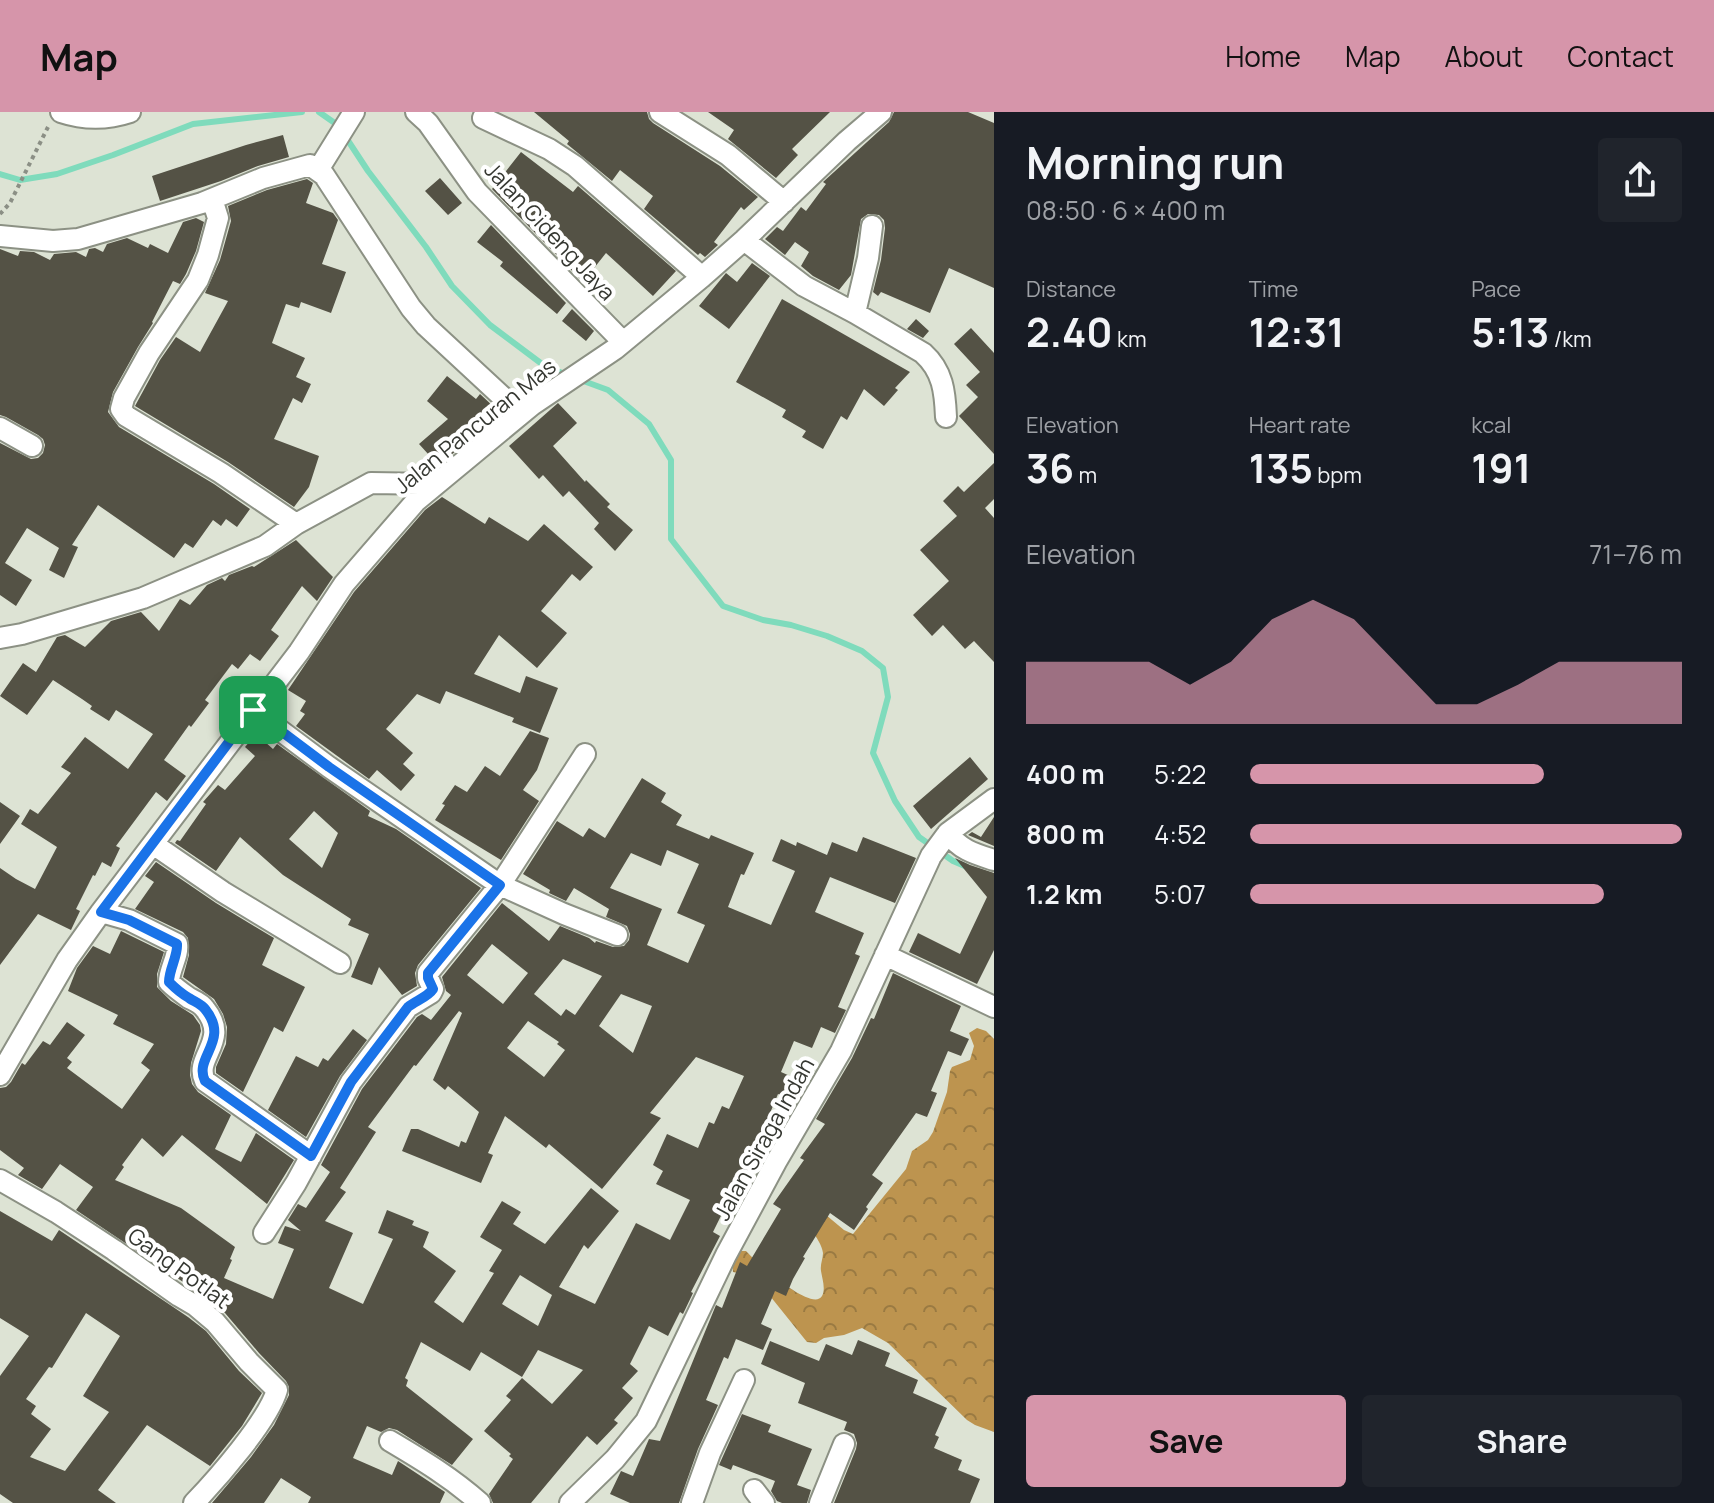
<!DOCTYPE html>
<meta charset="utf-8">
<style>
body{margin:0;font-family:Manrope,sans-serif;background:#20242c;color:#f1f3f6;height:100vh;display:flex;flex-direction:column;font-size:30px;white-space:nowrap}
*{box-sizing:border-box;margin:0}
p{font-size:26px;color:#9ea1a6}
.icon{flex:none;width:44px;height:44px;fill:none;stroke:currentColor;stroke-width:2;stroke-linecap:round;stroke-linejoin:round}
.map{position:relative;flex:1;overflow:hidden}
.panel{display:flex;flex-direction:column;background:#171b24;width:720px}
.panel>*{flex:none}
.pin{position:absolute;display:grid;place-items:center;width:68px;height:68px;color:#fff;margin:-34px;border-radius:16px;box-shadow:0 4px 12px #0006}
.round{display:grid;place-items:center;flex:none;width:84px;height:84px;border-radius:8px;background:#20242c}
.summary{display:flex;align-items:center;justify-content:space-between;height:136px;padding:0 32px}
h1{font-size:44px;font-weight:700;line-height:60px}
.figures{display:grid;grid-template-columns:repeat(3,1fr);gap:12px;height:136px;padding:8px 32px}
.figures div{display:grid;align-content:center}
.figures b{font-size:40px;font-weight:700}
.figures small{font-size:22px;font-weight:400}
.figures p{font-size:22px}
.chart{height:224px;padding:16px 32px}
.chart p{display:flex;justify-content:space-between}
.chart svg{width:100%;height:144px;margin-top:8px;fill:#d695aa;opacity:.7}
.button{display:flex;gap:16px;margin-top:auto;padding:16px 32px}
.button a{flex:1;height:92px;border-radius:8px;background:#d695aa;color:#111;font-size:32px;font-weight:700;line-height:92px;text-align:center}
.button a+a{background:#20242c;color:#f1f3f6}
ul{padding:0 32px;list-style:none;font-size:26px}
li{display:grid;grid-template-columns:128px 96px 1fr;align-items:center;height:60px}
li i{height:20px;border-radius:10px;background:#d695aa}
header{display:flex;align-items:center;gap:48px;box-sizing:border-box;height:112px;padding:0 40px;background:#d695aa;color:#111}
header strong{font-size:38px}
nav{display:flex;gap:44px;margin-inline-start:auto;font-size:28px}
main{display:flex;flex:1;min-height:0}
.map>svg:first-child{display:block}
.forest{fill:url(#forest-crowns)}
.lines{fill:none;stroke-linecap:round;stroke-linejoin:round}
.stream{stroke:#7fdbbc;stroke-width:6}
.building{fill:#545245;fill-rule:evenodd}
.street-casing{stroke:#8c9184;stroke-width:24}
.path{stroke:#8b8f85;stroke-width:4;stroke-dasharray:4 4;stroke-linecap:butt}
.street{stroke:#fff;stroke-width:20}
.route-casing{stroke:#fff;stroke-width:16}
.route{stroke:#1a73e8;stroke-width:10}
.labels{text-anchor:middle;stroke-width:8;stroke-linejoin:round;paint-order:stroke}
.street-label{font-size:22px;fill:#353731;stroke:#fff}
</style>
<header>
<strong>Map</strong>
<nav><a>Home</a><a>Map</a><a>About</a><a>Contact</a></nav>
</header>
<main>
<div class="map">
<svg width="994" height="1391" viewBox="0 0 994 1391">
<defs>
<pattern id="forest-crowns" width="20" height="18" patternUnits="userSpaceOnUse" patternTransform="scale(2)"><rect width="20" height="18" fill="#bd944f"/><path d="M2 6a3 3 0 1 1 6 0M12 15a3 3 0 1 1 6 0" fill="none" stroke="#9a7a42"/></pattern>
</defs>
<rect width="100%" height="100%" fill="#dde3d4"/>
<path class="forest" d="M977,916L986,919L994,927V1320L975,1313L967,1308L888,1231L862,1216L844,1223L824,1226L816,1231L807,1230L754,1164L733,1160C732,1151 736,1145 741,1139H746C755,1149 812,1201 822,1184C826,1177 822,1166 821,1159C820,1152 823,1147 823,1141C822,1133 816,1125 812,1118L826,1103L844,1118L853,1122L906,1057L912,1039L928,1028L933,1020L947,980L950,959L952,955L970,948L974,934L969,921Z"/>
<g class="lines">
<path class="stream" d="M319,0L339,14
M345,24L368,59L426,135L452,174L490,213L546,255L568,263
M0,62L20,68L57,62L113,43L193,12L302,0
M578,267L608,278L649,312L671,348V427L723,494L763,508L791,513L827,524L862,539L883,556L888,585L873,641L895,689L919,725L953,749L967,755"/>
</g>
<path class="building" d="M534,0H647L649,7L653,11L720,54L758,85L744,98L741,95L714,130L718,133L705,145L700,141L698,143L644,97L653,84L620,58L612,69L567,32L569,29Z
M708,0H830L792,37L798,43L776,66L728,27L734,18Z
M894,0H968L994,11V176L949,156L930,201L881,180L878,184L873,180L881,148L885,116L884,108L879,103L868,102L861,107L851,163L839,178L813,164L801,154L809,140L795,130L785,143L765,127L777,115L783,119L801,95L806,99L826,72L823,70L889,10Z
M283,23L289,45L258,54L221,69L160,89L152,64L246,33Z
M521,40L573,80L578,74L676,159L653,184L606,141L583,170L492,77Z
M440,66L462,91L448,103L425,79Z
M307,67L313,71L306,91L333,101L338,108L322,152L346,160L331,201L301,190L299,196L286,192L272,231L305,246L296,265L311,272L302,291L293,286L274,327L319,344L309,375L294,395L228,350L135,294L160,248L176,225L200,240L228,189L205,181L220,148L231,109L228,94L267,78Z
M196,106L204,110L196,139L186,162L180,172L173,169L152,210L153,211L138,235L113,280L108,300L119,315L214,372L250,397L237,415L226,407L221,414L213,408L193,436L185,431L174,446L98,393L72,433L78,435L64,466L49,458L59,436L27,416L5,451L32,468L16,494L0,483V331L31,347L38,346L43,341L45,333L43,327L38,323L6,305L0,303V137L18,144L20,139L34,140L50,148L54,142L76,140L86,145L89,137L95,136L103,140L107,132L127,126L148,136L150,132L168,141L183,110Z
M491,113L566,191L557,202L500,154L503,150L477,130Z
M752,151L770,164L729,217L699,194L726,161L737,170Z
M782,187L910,260L895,276L898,278L884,294L864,277L847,308L841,304L823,337L802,325L806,319L782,305L786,298L736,270Z
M572,197L594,219L586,229L562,209Z
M916,207L929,219L923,226L907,217Z
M971,216L994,241V342L959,304L978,285L966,273L980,260L954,232Z
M447,264L476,287L480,282L495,296L468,329L434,357L425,346L429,343L419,332L448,307L427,289Z
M558,291L577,311L553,334L585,370L586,368L610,392L607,395L633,418L615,439L594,417L599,411L569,379L563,385L543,363L539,367L509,334Z
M994,351V387L985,396L994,406V550L974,529L965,537L943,513L932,524L913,503L949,469L920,438L957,404L943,389L958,374L964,380Z
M442,385L485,412L489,405L528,429L544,412L593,455L580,469L572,462L541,499L567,521L537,556L499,523L474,562L520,581L526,564L558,576L540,621L512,610L514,606L446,579L440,592L417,582L386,617L413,641L403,652L415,663L401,679L377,658L369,667L296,614L305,602L300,599L306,589L288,578L354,480L425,398Z
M296,428L333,465L317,489L302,474L271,518L279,524L260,549L250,542L238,557L232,552L205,588L209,591L191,615L189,613L164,648L186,664L167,689L156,680L116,734L120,736L111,755L102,750L95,764L93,763L76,797L80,799L71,818L38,802L0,853V756L16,767L35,777L57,735L21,712L30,697L38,702L71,661L61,655L85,625L128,657L153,622L116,598L109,609L90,597L92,594L82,587L53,568L27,603L0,584L23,551L36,560L57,525L65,523L85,535L111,509L141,500L159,519L180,487L190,493L207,473L222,466L225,469L229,463L252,454L254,455Z
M530,619L549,626L537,658L523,678L539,689L501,748L435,708L445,693L442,692L455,673L467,680L485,654L500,664Z
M256,622L273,637L277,632L370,699L368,704L396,717L481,776L418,853L415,861L417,874L402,883L379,855L372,873L351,865L369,822L348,813L351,807L283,763L240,725L216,759L175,731L177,728L180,729L206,692L203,690L218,673L225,678L255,644L245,635ZM314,699L338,721L322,756L289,727Z
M970,645L988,667L931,717L913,694Z
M642,666L666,681L661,690L682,703L676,713L709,727L711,723L754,741L744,763L741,762L728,795L771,813L795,759L772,749L781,727L796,734L797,730L827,743L832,730L857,740L863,725L916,746L895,791L830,765L815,800L864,821L855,842L860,844L838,895L846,898L835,921L821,915L812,936L794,929L781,960L799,968L798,971L805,975L796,989L778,982L755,1037L759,1039L749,1062L743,1059L713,1120L720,1124L691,1180L693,1181L683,1202L680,1200L668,1224L649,1214L630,1252L638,1259L622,1276L633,1286L614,1308L618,1311L597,1333L587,1324L531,1391H493L489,1382L513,1347L509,1344L511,1342L484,1319L511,1288L506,1284L522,1266L552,1292L583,1258L538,1238L522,1265L481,1240L470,1259L421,1230L405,1266L408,1268L406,1274L473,1327L452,1353L397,1318L389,1316L381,1320L367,1314L353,1346L392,1363L398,1349L445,1380L440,1391H308L311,1385L281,1366L264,1391H212L251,1345L274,1313L289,1283V1275L286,1269L259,1241L225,1201L204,1184L76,1098L93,1075L60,1052L42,1077L18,1063L24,1056L0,1038V976L6,975L11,970L22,951L25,953L43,929L50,933L67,910L85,923L67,946L72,950L67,956L122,997L150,958L141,951L154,932L113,912L118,903L68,879L77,856L93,834L110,842L121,819L164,840L157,862V875L171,889L193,903L200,913L201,919L191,951L190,963L192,972L198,980L231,1003L215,1037L241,1050L256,1021L294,1048L267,1092L182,1023L163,1045L142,1026L122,1053L124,1055L115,1068L181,1096L235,1135L230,1147L232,1148L224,1166L273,1187L294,1137L278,1131L285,1114L301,1119L288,1108L298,1092L306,1096L330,1060L321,1053L362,977L417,905L422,902L431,908L451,883L446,879L442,865L502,791L549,829L560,814L589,826L595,831L596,829L613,835L624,834L629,828L630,822L627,814L606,805L609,797L574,776L566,789L549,781L550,778L523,762L557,709L583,725L589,716L605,726ZM667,738L699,752L677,801L705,813L688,851L647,833L662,797L610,776L631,741L661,754ZM492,832L528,861L503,892L467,863ZM563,847L602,864L575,903L566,897L561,904L534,882ZM621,882L652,894L633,941L599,914ZM459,899L462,901L433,968L445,978L448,974L479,1000L466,1031L461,1029L459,1035L418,1017H411L402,1039L481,1071L493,1043L488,1041L505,1004L546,1036L549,1032L602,1077L661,1006L650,1001L696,945L744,964L729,997L722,994L714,1012L709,1010L698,1036L667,1022L653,1053L663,1059L656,1072L690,1088L670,1128L636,1111L595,1192L559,1175L584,1133L588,1137L619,1099L591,1076L545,1132L513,1112L521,1100L502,1089L480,1125L502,1138L489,1159L494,1161L463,1211L434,1190L456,1159L423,1135L429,1120L412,1113L414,1109L387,1098L378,1121L393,1127L363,1192L329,1176L353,1121L325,1109L346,1080L340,1076L376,1020L368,1015L414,953L416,954ZM528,909L559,930L557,932L565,938L544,965L507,936ZM520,1163L552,1183L538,1214L502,1192Z
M0,690L20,704L0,732Z
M994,705V734L968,723L972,720L981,725Z
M955,746L970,753L994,761V838L977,872L909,840L918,821L960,842L987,785Z
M156,750L216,791L274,826L262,853L305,875L283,920L274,915L243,980L216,961V955L226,932L227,915L223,902L214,887L183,865L189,843L188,826L183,820L135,797L154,770L145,764Z
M893,861L961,894L950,919L969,927L961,944L948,939L931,979L937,981L927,1005L916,1001L872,1063L883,1071L866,1095L868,1097L854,1118L830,1101L803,1145L805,1146L793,1167L786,1184L775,1179L761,1212L772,1217L763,1238L736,1227L728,1247L724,1245L706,1288L718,1293L698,1337L679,1391H630L610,1382L621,1359L633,1364L649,1327L660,1329L716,1193L722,1196L740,1150L747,1154L781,1097L773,1092L804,1048L800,1046L825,1012L816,1007L852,946L871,906L874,907Z
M353,917L367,928L340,964L306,1025L268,998L296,944L318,955L323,946L328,949Z
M0,1099L52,1129L59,1118L188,1205L206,1219L239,1259L262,1281L242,1314L210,1354L147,1313L98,1378L116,1391H13L0,1382V1264L29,1224L0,1206ZM86,1201L120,1224L83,1284L109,1300L65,1359L30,1345L51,1317L31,1302L36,1294L26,1287L49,1255L52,1256Z
M858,1228L890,1241L885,1254L918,1268L913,1281L947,1296L935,1323L939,1325L934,1336L962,1348L958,1358L980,1367L970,1391H834L856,1337L857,1331L854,1322L844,1318L847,1310L798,1291L805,1271L761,1252L770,1229L819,1249L826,1232L852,1243Z
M742,1302L771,1313L768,1320L812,1337L797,1373L811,1378L807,1391H782L777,1389L771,1379L775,1369L733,1353L731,1358L719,1353Z"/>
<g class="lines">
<g class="street-casing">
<path id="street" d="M61,0C85,8 106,8 130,0
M416,0L428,11L477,80L623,230
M660,0L728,43L784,90
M483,6L549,37L575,54L702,165
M318,58L354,0
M212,87L218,106L208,143L198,168L149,241L124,286L121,297L126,304L221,361L296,412
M0,124L53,129L78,127L202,91L263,66L310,53L324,63L411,196L426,214L521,302
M744,128L804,174L855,201L923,241C943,259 945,280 946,305
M855,201L868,146L872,114
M0,316L32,334
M0,526L22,522L143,486L265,434L296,412L371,371L435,372
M253,598L329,655L500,773L564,802L617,823
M948,721C960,738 975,742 994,748
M153,732L223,780L340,851
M101,800L129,808L177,832C179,844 169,857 169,870C175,876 182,881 189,886C195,889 201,891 205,897C231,929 193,945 205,969L311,1044
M885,843L994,895
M0,963L67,848L101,800L299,540L344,472L416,389L532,293L615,237L702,165L744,128L847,29L881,0
M0,1068L56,1100L114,1138L179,1184L196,1194L215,1210L249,1250L277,1278C268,1309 217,1367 194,1391
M264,1121L296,1071L351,970L408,895L431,881L433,877L428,866V861L500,773L585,642
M390,1329C422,1348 452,1366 480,1391
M754,1378L764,1391
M570,1391L615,1347L646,1309L726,1143L776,1050L841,939L931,744L948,721L994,687
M692,1391L710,1341L744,1268
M820,1391L844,1332"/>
</g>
<path class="path" d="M0,102L10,91L48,15"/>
<use href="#street" class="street"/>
</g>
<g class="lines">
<g class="route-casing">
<path id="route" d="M253,598L329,655L500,773L428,861V866L433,877C428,885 415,889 408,895L351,970L311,1044L205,969C193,945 231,929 205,897C201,892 195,890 189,886C182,882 175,876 169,870C169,857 178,844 177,832L129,808L101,800Z"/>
</g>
<use href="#route" class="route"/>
</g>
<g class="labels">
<g class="street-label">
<text transform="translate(550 119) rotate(47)" y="8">Jalan Cideng Jaya</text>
<text transform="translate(475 314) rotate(-39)" y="8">Jalan Pancuran Mas</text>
<text transform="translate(764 1027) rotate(-61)" y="8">Jalan Siraga Indah</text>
<text transform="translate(179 1156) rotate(36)" y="8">Gang Potlat</text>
</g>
</g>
</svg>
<div class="pin" style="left:253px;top:598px;background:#1e9e55"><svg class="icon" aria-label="arrive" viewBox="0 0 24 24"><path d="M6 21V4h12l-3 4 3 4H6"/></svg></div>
</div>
<section class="panel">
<div class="summary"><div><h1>Morning run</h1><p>08:50 · 6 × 400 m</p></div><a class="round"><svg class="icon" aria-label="share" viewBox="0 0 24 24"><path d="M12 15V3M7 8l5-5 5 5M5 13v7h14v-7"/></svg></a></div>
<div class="figures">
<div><p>Distance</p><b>2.40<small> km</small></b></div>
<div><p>Time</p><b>12:31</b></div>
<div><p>Pace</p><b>5:13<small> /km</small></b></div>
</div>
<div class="figures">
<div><p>Elevation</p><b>36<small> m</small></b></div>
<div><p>Heart rate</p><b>135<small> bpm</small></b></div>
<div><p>kcal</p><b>191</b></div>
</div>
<div class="chart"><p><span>Elevation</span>71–76 m</p>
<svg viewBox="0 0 160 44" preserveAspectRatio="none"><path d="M0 44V25L10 25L20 25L30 25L40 32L50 25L60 12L70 6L80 12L90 25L100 38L110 38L120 32L130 25L140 25L150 25L160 25V44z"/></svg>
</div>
<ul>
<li><b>400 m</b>5:22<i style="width:68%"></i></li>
<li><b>800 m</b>4:52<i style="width:100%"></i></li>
<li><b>1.2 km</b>5:07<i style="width:82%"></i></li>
</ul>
<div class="button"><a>Save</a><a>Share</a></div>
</section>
</main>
